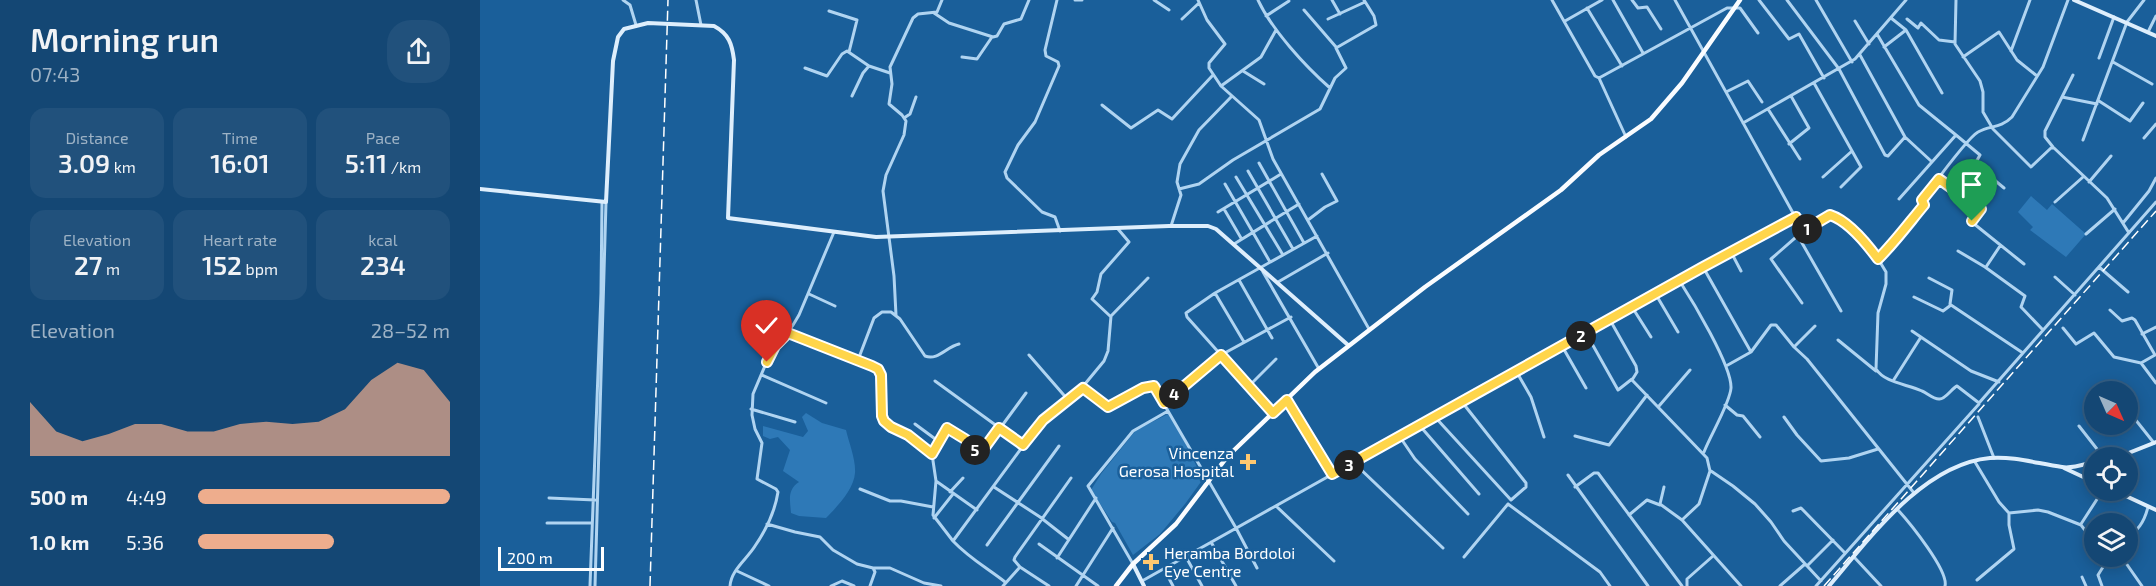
<!DOCTYPE html>
<meta charset="utf-8">
<style>
body{margin:0;font-family:"Exo 2",sans-serif;background:#21517c;color:#f1f3f6;height:100vh;display:flex;flex-direction:column;font-size:22px;white-space:nowrap}
*{box-sizing:border-box;margin:0}
p{font-size:20px;color:#9db2c5}
.icon{flex:none;width:33px;height:33px;fill:none;stroke:currentColor;stroke-width:2;stroke-linecap:round;stroke-linejoin:round}
.map{position:relative;flex:1;overflow:hidden}
.sheet{display:flex;flex-direction:column;background:#144774;width:480px}
.sheet>*{flex:none}
.needle{width:39px;rotate:135deg}
.buttons{position:absolute;left:1604px;top:381px;display:grid;gap:12px}
.buttons a{display:grid;place-items:center;width:54px;height:54px;border-radius:50%;background:#144774;box-shadow:0 3px 15px #0003,0 0 0 2px #335f86;font-size:30px}
.scale{position:absolute;left:18px;bottom:15px;width:106px;box-sizing:border-box;padding-left:6px;border:3px solid #fff;border-top:0;font-size:16px;line-height:21px;white-space:nowrap;color:#fff;-webkit-text-stroke:4px #1a5f9a;paint-order:stroke}
.pin{position:absolute;display:grid;place-items:center;width:51px;height:51px;color:#fff;margin:-62px -26px;border-radius:50% 50% 50% 0;rotate:-45deg;box-shadow:0 0 6px #0007}
.pin .icon{rotate:45deg}
.km{position:absolute;width:30px;height:30px;margin:-15px;border-radius:50%;background:#222;color:#fff;font-size:16px;line-height:30px;text-align:center}
.round{display:grid;place-items:center;flex:none;width:63px;height:63px;border-radius:24px;background:#21517c}
.overview{display:flex;align-items:center;justify-content:space-between;height:102px;padding:0 30px}
h1{font-size:33px;font-weight:600;line-height:45px}
.figures{display:grid;grid-template-columns:repeat(3,1fr);gap:9px;height:102px;padding:6px 30px}
.figures div{display:grid;align-content:center;border-radius:15px;background:#21517c;text-align:center}
.figures b{font-size:26px;font-weight:600}
.figures small{font-size:16px;font-weight:400}
.figures p{font-size:16px}
.chart{height:168px;padding:12px 30px}
.chart p{display:flex;justify-content:space-between}
.chart svg{width:100%;height:108px;margin-top:6px;fill:#eead8d;opacity:.7}
ul{padding:0 30px;list-style:none;font-size:20px}
li{display:grid;grid-template-columns:96px 72px 1fr;align-items:center;height:45px}
li i{height:15px;border-radius:8px;background:#eead8d}
main{display:flex;flex:1;min-height:0}
.map>svg:first-child{display:block}
.green{fill:#2e79b7}
.lines{fill:none;stroke-linecap:round;stroke-linejoin:round}
.street{stroke:#b0d4f1;stroke-width:3}
.secondary{stroke:#deeefc;stroke-width:4}
.primary{stroke:#fafcff;stroke-width:4.5}
.rail{stroke:#fff;stroke-width:1.5;stroke-dasharray:10 4.5;stroke-linecap:butt}
.route-casing{stroke:#fff;stroke-width:12}
.route{stroke:#ffd54a;stroke-width:8}
.poi-dot{fill:#ffc870;stroke:#1a5f9a;stroke-width:2}
.labels{text-anchor:middle;stroke-width:5;stroke-linejoin:round;paint-order:stroke}
.poi-label{font-size:16px;fill:#fff;stroke:#1a5f9a;text-anchor:end}
</style>
<main>
<section class="sheet">
<div class="overview"><div><h1>Morning run</h1><p>07:43</p></div><a class="round"><svg class="icon" aria-label="share" viewBox="0 0 24 24"><path d="M12 15V3M7 8l5-5 5 5M5 13v7h14v-7"/></svg></a></div>
<div class="figures">
<div><p>Distance</p><b>3.09<small> km</small></b></div>
<div><p>Time</p><b>16:01</b></div>
<div><p>Pace</p><b>5:11<small> /km</small></b></div>
</div>
<div class="figures">
<div><p>Elevation</p><b>27<small> m</small></b></div>
<div><p>Heart rate</p><b>152<small> bpm</small></b></div>
<div><p>kcal</p><b>234</b></div>
</div>
<div class="chart"><p><span>Elevation</span>28–52 m</p>
<svg viewBox="0 0 160 44" preserveAspectRatio="none"><path d="M0 44V22L10 34L20 38L30 35L40 31L50 31L60 34L70 34L80 31L90 30L100 31L110 30L120 25L130 13L140 6L150 9L160 22V44z"/></svg>
</div>
<ul>
<li><b>500 m</b>4:49<i style="width:100%"></i></li>
<li><b>1.0 km</b>5:36<i style="width:54%"></i></li>
</ul>
</section>
<div class="map">
<svg width="1676" height="586" viewBox="0 0 1676 586">
<rect width="100%" height="100%" fill="#1a5f9a"/>
<path class="green" d="M1551,196L1567,210L1572,204L1606,234L1586,257L1550,230L1553,227L1538,212Z
M326,413L342,423L366,430C369,443 376,460 375,473C374,489 357,507 346,518L319,516L311,513C310,500 307,490 319,482L303,471L310,450L298,437L290,439L283,436V426L323,437L328,431L322,417Z
M690,413L723,479L705,504L680,534L653,555L635,523L632,522L611,490L621,474L656,430Z"/>
<g class="lines">
<path class="street" d="M143,0L150,5L156,25
M216,0L221,25
M577,0L565,50L566,56L578,62L579,66L555,122L538,145L525,172L527,178L562,212L575,217L580,231
M595,0H602
M674,0L689,10
M718,0L727,20L745,44L729,63V68L741,86L779,120L793,159L889,329
M778,0C792,30 825,66 850,88
M852,0L860,14
M1072,0L1115,76L1119,78L1146,137
M1133,0L1163,53
M1152,0L1158,8L1167,7L1181,29
M1195,0L1323,231L1350,215L1356,217L1372,230L1397,257L1406,272V284L1398,313L1396,369C1405,383 1427,384 1442,391C1447,393 1453,399 1459,399C1465,400 1472,388 1477,386L1499,403L1676,202
M1279,0L1309,39L1319,34L1344,78
M1307,0L1359,69L1405,155L1408,156L1425,137
M1336,0L1372,62
M1476,0L1475,44L1500,81L1503,92V112L1513,129L1551,167L1571,148H1574L1627,198L1649,233
M1107,8L1142,66
M824,10L856,47
M349,11L377,20L369,52
M454,13L469,23L513,37L517,36L524,24L541,19L549,0
M786,16L809,1
M1411,18L1426,30L1462,93
M702,19L719,3
M848,19L885,2
M1427,19L1438,28L1441,23L1459,40L1475,42
M1085,21L1122,0
M1375,21L1389,44
M1669,30L1676,16
M1397,34L1439,105L1476,135L1419,199
M1404,47L1426,30
M1531,51L1550,0
M1380,55L1425,137L1451,161
M482,57L497,59L512,37
M1483,57L1519,32L1537,60L1557,76
M1619,58L1634,17
M1633,62L1672,84
M325,68L347,76L362,54L367,51L389,66
M763,71L784,84
M1119,78L1247,8H1260L1278,33
M1334,83L1381,167L1361,187
M741,86L781,57L796,30
M1246,92L1268,81L1282,102
M372,96L383,73L389,66L410,73
M1582,97L1617,104
M1619,101L1650,121L1663,103
M622,105L651,128L678,110L692,119L733,75
M1288,109L1320,159
M424,118L430,114L436,97
M1263,123L1375,59L1426,0
M1476,135L1500,155L1495,164L1524,188
M1664,138L1676,124
M1603,140L1647,22L1664,0
M1309,144L1329,128L1311,96
M1573,147L1565,137V131L1593,75
M779,163L824,243
M768,171L813,249
M756,177L803,255
M1343,177L1372,151
M1459,179L1501,209L1493,223L1544,264
M1609,182L1631,156
M745,184L790,262
M699,189L719,184L753,160L840,109L855,78L866,68L856,48L896,25L894,16L884,0
M1575,202L1603,177
M744,209L761,238
M738,212L801,174
M828,220L845,207L857,201L842,174
M1643,223L1669,191L1676,178
M691,226L701,195L697,182L700,164L719,130L752,96
M1606,234L1635,209
M1318,236L1361,311
M754,244L819,204
M1478,251L1505,267L1545,296L1541,307L1563,330
M1251,252L1261,271
M1398,259C1415,242 1429,223 1444,205L1442,200C1452,187 1487,138 1498,132C1510,125 1520,129 1532,117L1563,67L1588,0
M1223,267L1271,352L1291,325H1296L1314,347L1327,359L1434,493
M1506,267L1520,246
M1619,267L1648,292
M783,272L839,369
M1575,277L1595,295
M1449,278L1472,290L1470,304
M759,280L792,338
M1199,280C1212,300 1252,366 1251,388C1250,403 1230,436 1224,452
M798,282L848,253
M735,293L764,342
M1175,293L1198,332
M329,294L355,306
M1434,297L1463,311L1471,305L1543,353
M1322,303L1291,259L1323,231
M1152,307L1171,337
M1630,310L1642,321L1652,318L1655,320L1675,355L1661,363
M416,315L414,276L403,191L406,175L424,135L426,121L422,115L409,104L412,84L410,67L433,18L438,14L457,12L462,0
M630,316L612,299L617,292L621,274L649,242L638,229
M1130,320L1156,366L1157,372L1152,380L1227,458L1230,471L1219,504L1202,520L1261,586
M1583,328L1596,344L1614,333L1634,357L1661,363L1676,383
M1432,331L1491,371L1519,382
M307,333L398,369L402,382V416C407,428 419,429 429,436C436,442 444,448 452,454L456,481L453,515L473,541
M1106,333L1138,390L1152,379
M1662,334L1676,327
M1358,340L1396,371
M1082,346L1106,388
M1314,347L1335,326
M549,355L589,401
M378,360L394,318L402,312H411L420,319L445,356C458,361 466,347 479,344
M1246,366L1271,352
M1036,371L1051,397L1064,437
M282,375L346,403
M455,381L543,445
M1413,381L1441,337
M769,386L796,359
M1629,387L1633,392
M603,388L628,407L663,388L674,386L688,411
M806,400L852,474
M684,403L741,355L811,317
M1245,405L1257,415L1263,416L1280,437
M1179,406L1210,370
M271,409L315,422
M1647,409L1674,443
M793,413L707,317L706,313L735,293L837,236
M955,417L1031,500L1046,487V483L982,402
M1304,417L1317,435L1341,461L1369,458L1398,449
M1498,417L1514,458
M435,424L458,441
M940,426L999,494
M1599,426L1624,458
M1095,436L1129,445L1167,395
M920,437L935,459L988,514
M452,454L467,428L485,439L498,453H502L546,393
M1495,462L1519,502L1528,512
M874,463L963,548
M1231,471L1253,486L1275,504L1291,522L1304,541L1341,581
M1088,475L1168,586
M456,481L497,510
M514,487L560,517L588,539
M1095,487L1114,473H1118L1202,586
M1184,487L1180,504L1202,520
M380,489L410,501H421L453,507
M470,492L483,478
M69,498L115,500
M1028,504L1120,572L1130,586
M796,506L854,561
M1418,510C1429,522 1469,571 1465,586
M1313,511L1321,508L1365,553
M1149,515L1167,500L1180,505
M454,518L473,494
M67,523H112
M287,524L315,532L340,537L353,550L377,564L393,568H410L444,583L461,586
M1601,524L1623,490
M1647,536C1660,531 1665,519 1668,507
M731,542L756,586
M559,544L618,586
M507,545L579,446
M1641,556L1662,586
M706,557L722,586
M984,557L1028,504
M1374,557L1401,586
M577,558L616,498
M653,564L608,486L653,431L688,411L756,528L777,568
M1327,566L1353,540
M684,569L693,586
M257,571L289,586
M1602,577L1606,586
M1497,580L1534,549L1529,525V513L1558,510L1568,512L1601,525L1614,542
M662,581L1175,293L1316,217
M525,582C507,568 489,558 473,541L557,427L595,396L624,361L628,351L631,316L668,278
M110,586L121,293L122,202
M115,586L126,202
M250,586C251,570 267,559 275,546C286,530 295,511 298,492L296,489L277,479L282,443L275,429L272,415L273,394L290,354L313,325L319,315L354,232
M351,586L362,581L374,586
M390,586L395,572L393,568
M523,586L540,567
M569,586L540,567L534,560L535,557L591,478
M596,586L633,528
M1207,586V579L1233,556
M1300,586L1325,564
M1336,586L1499,404
M1622,586L1618,575L1623,567L1636,556"/>
<path class="secondary" d="M1594,0L1676,36
M0,189L126,202L133,61L138,37L144,29L168,23L234,26C249,34 252,44 254,60L248,218L396,237L689,226H728L736,229L868,345
M1636,458L1676,442
M1584,468L1614,482
M1633,490L1676,510
M653,564L664,586
M1349,586C1389,539 1443,464 1510,458C1534,456 1559,464 1582,467C1592,469 1605,464 1614,462"/>
<path class="primary" d="M636,586L653,564L696,524L747,457L835,372L945,287L1081,190L1119,155L1171,119L1202,83L1260,0"/>
<path class="rail" d="M170,586L188,0
M1344,586L1676,211"/>
</g>
<g class="lines">
<g class="route-casing">
<path id="route" d="M287,362L295,346L308,333L392,366L398,369L401,375L402,416L404,421L411,427L428,435L452,454L467,428L485,439L500,454L519,428L543,445L563,420L603,388L628,407L663,388L674,386L684,403L741,355L793,413L807,400L852,474L1223,267L1316,217L1323,231L1350,215C1369,221 1387,244 1398,259C1415,242 1429,223 1444,205L1442,200L1459,179L1501,209L1492,221"/>
</g>
<use href="#route" class="route"/>
</g>
<g class="poi-dot">
<path d="M765 453h6v6h6v6h-6v6h-6v-6h-6v-6h6z"/>
<path d="M668 553h6v6h6v6h-6v6h-6v-6h-6v-6h6z"/>
</g>
<g class="labels">
<g class="poi-label">
<text x="754" y="459">Vincenza<tspan x="754" dy="18">Gerosa Hospital</tspan></text>
<text x="684" y="559" text-anchor="start">Heramba Bordoloi<tspan x="684" dy="18">Eye Centre</tspan></text>
</g>
</g>
</svg>
<div class="buttons">
<a><svg class="needle" viewBox="-14 -14 28 28"><path d="M0-13l5 13h-10z" fill="#e53935"/><path d="M0 13l5-13h-10z" fill="#9db2c5"/></svg></a>
<a><svg class="icon" aria-label="locate" viewBox="0 0 24 24"><circle cx="12" cy="12" r="6"/><path d="M12 2v4M12 18v4M2 12h4M18 12h4"/></svg></a>
<a><svg class="icon" aria-label="layers" viewBox="0 0 24 24"><path d="M12 4l9 5-9 5-9-5zM3 14l9 5 9-5"/></svg></a>
</div>
<div class="scale">200 m</div>
<div class="pin" style="left:1492px;top:221px;background:#1e9e55"><svg class="icon" aria-label="arrive" viewBox="0 0 24 24"><path d="M6 21V4h12l-3 4 3 4H6"/></svg></div>
<div class="pin" style="left:287px;top:362px;background:#d93025"><svg class="icon" aria-label="check" viewBox="0 0 24 24"><path d="M5 12l5 5 9-10"/></svg></div>
<b class="km" style="left:1327px;top:229px">1</b>
<b class="km" style="left:1101px;top:336px">2</b>
<b class="km" style="left:869px;top:465px">3</b>
<b class="km" style="left:694px;top:394px">4</b>
<b class="km" style="left:495px;top:450px">5</b>
</div>
</main>
